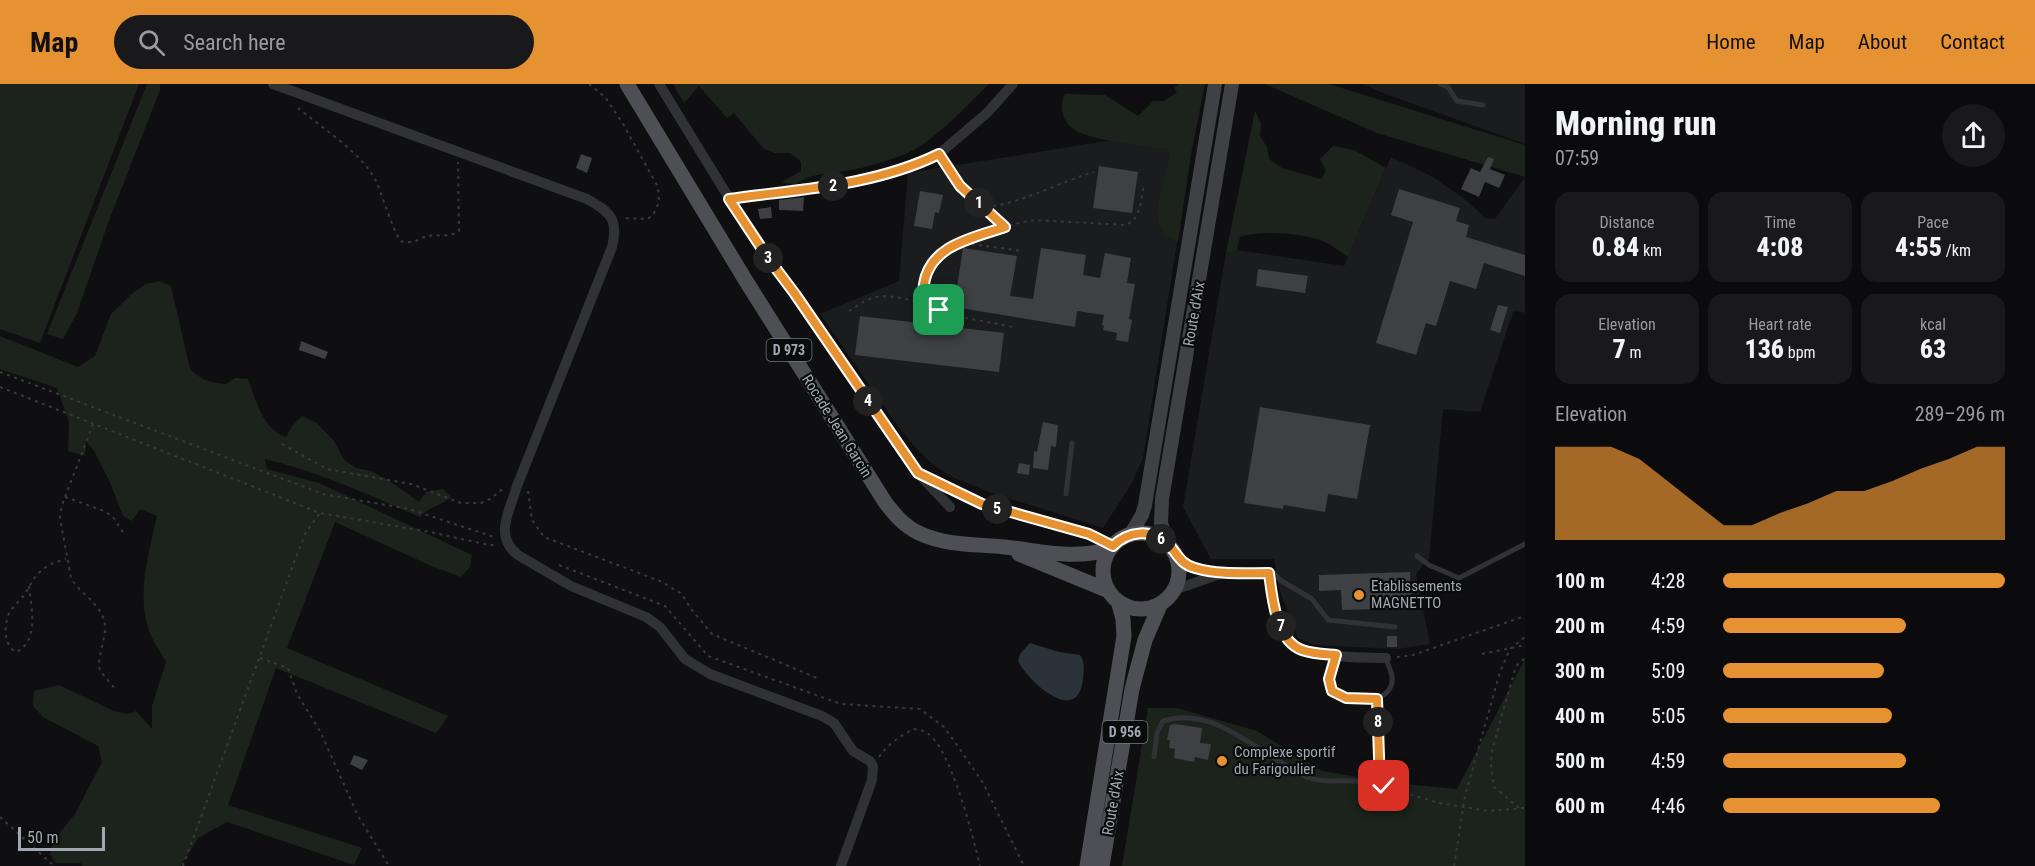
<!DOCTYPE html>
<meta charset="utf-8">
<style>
body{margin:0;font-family:"Roboto Condensed",sans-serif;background:#19191b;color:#f1f3f6;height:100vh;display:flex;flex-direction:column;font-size:22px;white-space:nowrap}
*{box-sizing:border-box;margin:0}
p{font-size:20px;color:#9a9b9d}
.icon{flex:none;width:33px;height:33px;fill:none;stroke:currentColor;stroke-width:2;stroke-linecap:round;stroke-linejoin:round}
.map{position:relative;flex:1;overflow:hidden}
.drawer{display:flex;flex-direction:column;background:#0b0b0d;width:510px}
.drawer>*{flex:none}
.scale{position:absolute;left:18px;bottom:15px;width:87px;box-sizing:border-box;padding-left:6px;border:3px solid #a1a8b1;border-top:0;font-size:16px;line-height:21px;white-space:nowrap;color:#a1a8b1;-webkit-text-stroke:4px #0a0b0b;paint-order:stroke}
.pin{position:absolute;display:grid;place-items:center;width:51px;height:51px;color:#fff;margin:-26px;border-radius:12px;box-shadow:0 3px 9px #0006}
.km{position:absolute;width:30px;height:30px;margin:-15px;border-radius:50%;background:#222;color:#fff;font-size:16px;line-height:30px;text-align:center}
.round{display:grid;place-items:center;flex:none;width:63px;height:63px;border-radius:32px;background:#19191b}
.headline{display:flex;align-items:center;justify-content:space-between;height:102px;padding:0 30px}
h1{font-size:33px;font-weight:800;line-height:45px}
.stats{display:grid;grid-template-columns:repeat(3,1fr);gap:9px;height:102px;padding:6px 30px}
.stats div{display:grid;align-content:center;border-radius:15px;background:#19191b;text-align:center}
.stats b{font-size:26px;font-weight:800}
.stats small{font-size:16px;font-weight:400}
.stats p{font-size:16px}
.chart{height:168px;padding:12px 30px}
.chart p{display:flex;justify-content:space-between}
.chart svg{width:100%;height:108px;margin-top:6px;fill:#e69132;opacity:.7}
ul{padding:0 30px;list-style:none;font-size:20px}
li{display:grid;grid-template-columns:96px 72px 1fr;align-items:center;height:45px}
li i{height:15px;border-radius:8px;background:#e69132}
header{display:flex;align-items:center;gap:36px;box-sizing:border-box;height:84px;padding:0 30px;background:#e69132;color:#111}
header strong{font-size:28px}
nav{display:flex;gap:33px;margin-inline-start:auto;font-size:21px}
.search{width:420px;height:54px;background:#19191b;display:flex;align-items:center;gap:15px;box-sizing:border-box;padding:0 21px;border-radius:33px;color:#9a9b9d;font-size:22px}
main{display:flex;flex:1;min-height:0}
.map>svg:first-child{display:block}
.built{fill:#1b1c1d}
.green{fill:#1c231c}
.water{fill:#2a3338}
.building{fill:#3e4044}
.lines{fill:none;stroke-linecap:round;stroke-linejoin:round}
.path{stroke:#37393c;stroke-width:2;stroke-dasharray:3 4.5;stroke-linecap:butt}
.lane{stroke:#313235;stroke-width:5}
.street{stroke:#313235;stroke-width:10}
.secondary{stroke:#3f4145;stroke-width:14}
.primary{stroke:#4d4f54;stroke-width:15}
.route-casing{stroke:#fff;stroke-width:12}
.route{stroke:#e69132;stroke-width:8}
.poi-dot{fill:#e69132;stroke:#0a0b0b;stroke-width:2}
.labels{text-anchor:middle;stroke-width:4.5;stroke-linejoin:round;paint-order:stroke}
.shield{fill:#0a0b0b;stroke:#74797f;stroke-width:1.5}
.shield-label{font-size:14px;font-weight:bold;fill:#a1a8b1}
.street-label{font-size:15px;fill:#a1a8b1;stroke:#0a0b0b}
.poi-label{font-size:15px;fill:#a1a8b1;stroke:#0a0b0b;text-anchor:start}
</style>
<header>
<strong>Map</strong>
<div class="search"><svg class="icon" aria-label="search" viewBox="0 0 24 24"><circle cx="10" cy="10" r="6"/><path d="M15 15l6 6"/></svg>Search here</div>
<nav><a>Home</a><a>Map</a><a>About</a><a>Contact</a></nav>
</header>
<main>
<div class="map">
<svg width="1525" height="782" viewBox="0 0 1525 782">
<rect width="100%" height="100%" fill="#0f0f11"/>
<path class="built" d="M1362,0H1525V60L1383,9Z
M1113,56L1191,70L1143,374L1132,399L1103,444L989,408L950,392L930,378L914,362L895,338L820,230L899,197L908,89Z
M1391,73L1431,92L1465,115L1485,134L1495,135L1525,93V229L1517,227L1513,228L1480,328L1443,325L1429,474L1416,490L1430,560L1398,565L1314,561L1298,554L1280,507L1274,475H1211L1183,423L1226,169L1237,166L1344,182Z"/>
<path class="green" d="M0,0H139L40,259L0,245Z
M147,0H160V6L108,139L77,229L63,255L47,250Z
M673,0H989C963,24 934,60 900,72C884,78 867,83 851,86C827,91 816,87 794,101L782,98L801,87V78L790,69H775L764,65L734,29L727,34L699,2L684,19Z
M1179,0H1205L1191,70L1178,158C1174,155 1168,153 1165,150C1145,131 1172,89 1169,66C1147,62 1087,57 1072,44C1062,36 1059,21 1065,10L1105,11L1138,32L1153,17H1163L1177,9L1174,4Z
M1265,0H1329L1525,61V93L1377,49Z
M1255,27L1261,39L1260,52L1267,63L1269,75L1282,84L1321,95L1326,87L1320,75L1333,62L1354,66L1386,84L1348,173C1339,167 1329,159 1320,156C1299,149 1260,146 1240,153L1237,166L1226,169Z
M159,197L171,202L190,285C201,296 210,299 226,300L235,294L248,295C256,316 263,346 286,353L292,342L302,332L317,339L334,357L344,376L356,384L371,387L388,396L419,418L426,408L443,405L451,413C440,422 429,423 420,433C369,411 319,388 265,375L267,385L319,399L472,471L470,483L461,493L429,481L335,438L287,564L448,632L436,649L276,584L228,721L362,764L354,781L227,738L198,754L181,782H82L81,779H55L50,769L53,757L75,730L102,678L98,662L43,633L33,622L34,607L59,601L114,627L128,630L136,627L152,645V622L166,578C160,567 152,556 148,544C137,507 149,468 157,432L140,425L132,437L123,432L109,396L94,367L86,357L85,372L68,367L69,338L57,304L0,285V252L78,283L95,272L111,230L134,208L146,200Z
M1525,575V782H1122L1148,624H1177L1257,647L1322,687L1395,699L1457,705Z"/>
<path class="water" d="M1030,559L1059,568L1080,571C1085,579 1084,585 1083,594C1079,643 1029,599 1018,577L1020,570Z"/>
<path class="building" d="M581,70L592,74L587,89L576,84Z
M1488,73L1494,75L1490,85L1505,91L1499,104L1485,98L1479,113L1461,105L1471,84L1480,88Z
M1099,82L1138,88L1132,129L1093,124Z
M1399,105L1460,124L1456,137L1469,141L1466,153L1525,171V192L1484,179L1476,205L1450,197L1436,242L1426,239L1416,271L1376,259L1413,138L1391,131Z
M920,107L943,111L939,129L935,128L932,145L914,142Z
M804,113L803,127L779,126V116Z
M771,123L772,134L760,135L758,125Z
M963,164L1017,172L1010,212L1033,215L1041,164L1086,171L1083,191L1100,194L1105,169L1131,174L1127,199L1135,200L1129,235L1132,236L1128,258L1116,256L1117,249L1103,246L1104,242L1102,241L1104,231L1077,227L1075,243L954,223Z
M1258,185L1308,192L1305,209L1256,202Z
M1498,221L1508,223L1500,249L1490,246Z
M860,232L1004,249L999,288L855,271Z
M301,257L328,268L325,275L299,266Z
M1260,323L1370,341L1357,415L1328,410L1325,428L1284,421L1283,425L1244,419Z
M1043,338L1058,341L1056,363L1051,362L1048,386L1033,384L1034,367L1037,368Z
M1019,379L1030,381L1029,391L1017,389Z
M1410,488L1411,524L1342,526L1341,506L1319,507V491Z
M1387,552H1397V563H1387Z
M1175,640L1202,644L1200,659L1211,660L1208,676L1195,673L1194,678L1174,674L1175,665L1169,664L1170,656H1167L1170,641Z
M354,671L368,676L362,686L350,680Z"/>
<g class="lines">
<path class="path" d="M589,0L605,13L623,40L658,103L659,118L654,129L648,135L622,134
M298,24C322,44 362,69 376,97C381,107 395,153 401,157C403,158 406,159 410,158C416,158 421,154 427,152C437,150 450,154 459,147L458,78
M946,79C955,94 965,114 983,121C1003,128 1069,94 1094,88
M983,122L1005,143
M964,159L1023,167
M849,227C856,223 863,217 870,215C888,207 914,218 932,222
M1012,243C993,238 946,233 933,222C924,215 923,208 924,198C926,188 931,175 939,170C955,157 1012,139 1034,136L1125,141C1141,137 1141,114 1144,100
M0,288L323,410L409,425L494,453
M0,303L320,429L430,448L489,461H498
M93,340L62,421L60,434L71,494C80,511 105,521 105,544C105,556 99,569 99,581L100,587L117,607
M282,360L327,385L411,400L461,419H481L490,415L504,404
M528,407L532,436L544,453L660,497L682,510L691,525L712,550L817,594
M65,413L104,427L113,433L124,450
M559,481L665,522L708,572L841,620L920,625L944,643L957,661L983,699L1024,782
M29,502C31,523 40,557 16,568C3,561 4,542 9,529C13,522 20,517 24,511C30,503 33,493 41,487C48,480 57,478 66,475
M1482,570L1525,561
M1397,573L1413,571L1525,532
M260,574L288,584L297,610L320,647L358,732L389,782
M879,673C888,660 900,652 914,645C918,646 923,646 927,649C951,664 973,753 980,782
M1389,704L1439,719L1489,727L1525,724
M1519,724L1494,703L1491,680L1492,666L1516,582L1525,574
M0,733L54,782
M183,782L295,476L306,448L320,429
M1454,782L1465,712L1500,588L1510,565L1525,553"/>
<path class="lane" d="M1440,0L1448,3L1457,17L1483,21
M1066,410L1072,359
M1417,472L1429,481L1459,494L1525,460
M1273,488L1280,496L1312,515L1328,536L1395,543
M1335,572L1329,595L1332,607C1348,615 1382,623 1391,602C1395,593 1388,582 1386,574
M1154,673L1157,649L1163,637C1216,620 1263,674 1307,693C1321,699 1337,696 1353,697C1362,697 1371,699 1380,701L1377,615"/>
<path class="street" d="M273,0L587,115C610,128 619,135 612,163L517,402C510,427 493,452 518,471L571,502L646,533L660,543L685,575L710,590L822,632L834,639L853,667L870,677L873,682L872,696L841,782
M659,0L745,140L795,210L901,366L918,389L950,423
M729,115L851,99L919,80L939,70L987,29L1013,0
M924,392L982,420L1089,450L1113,462
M1177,474C1204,493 1238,489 1269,489C1272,511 1275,542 1291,559C1307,575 1363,573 1386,574
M1174,506L1220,490"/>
<path class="secondary" d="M1130,451L1142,431L1145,421L1215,0
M1167,459L1161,439L1162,415L1232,0"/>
<path class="primary" d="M627,0L746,197L885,418C895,431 904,442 919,449C946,462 976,460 1005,463C1042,467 1074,476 1110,465
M1103 487a38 38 0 1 1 76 0a38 38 0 1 1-76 0Z
M1019,470L1109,507
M1087,782L1124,552L1123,535L1118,517
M1102,782L1132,605L1145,556L1161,519"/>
</g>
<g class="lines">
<g class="route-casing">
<path id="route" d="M939,226C929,219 922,213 924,200C930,161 973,154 1005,143L960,102L939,70C874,102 800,105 729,115L768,174L795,210L918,389L982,420L1089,450L1113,462C1128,447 1152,444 1168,460C1177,469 1180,480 1195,484C1218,491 1245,489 1269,489C1272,513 1276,557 1302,566C1313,570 1324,570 1336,571L1329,595L1332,607L1346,614L1377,615L1380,701L1384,702"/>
</g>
<use href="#route" class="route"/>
</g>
<g class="poi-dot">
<circle cx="1359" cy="511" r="6"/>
<circle cx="1222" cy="677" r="6"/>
</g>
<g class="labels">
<g class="shield">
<rect x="766.5" y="255" width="45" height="22" rx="4.5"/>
<rect x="1102.5" y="637" width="45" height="22" rx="4.5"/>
</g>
<g class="shield-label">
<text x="789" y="271">D 973</text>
<text x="1125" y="653">D 956</text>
</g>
<g class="street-label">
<text transform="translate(1194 230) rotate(-80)" y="5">Route d'Aix</text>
<text transform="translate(837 342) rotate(58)" y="5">Rocade Jean Garcin</text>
<text transform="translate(1113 719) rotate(-80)" y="5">Route d'Aix</text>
</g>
<g class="poi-label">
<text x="1371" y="507">Etablissements<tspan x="1371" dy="17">MAGNETTO</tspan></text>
<text x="1234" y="673">Complexe sportif<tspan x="1234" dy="17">du Farigoulier</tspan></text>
</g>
</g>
</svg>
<div class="scale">50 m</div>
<div class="pin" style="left:939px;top:226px;background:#1e9e55"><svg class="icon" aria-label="arrive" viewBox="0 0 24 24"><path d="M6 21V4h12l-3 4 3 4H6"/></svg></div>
<div class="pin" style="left:1384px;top:702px;background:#d93025"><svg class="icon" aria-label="check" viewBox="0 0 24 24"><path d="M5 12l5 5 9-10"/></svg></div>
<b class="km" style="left:979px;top:119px">1</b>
<b class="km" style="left:833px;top:102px">2</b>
<b class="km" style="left:768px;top:174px">3</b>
<b class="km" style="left:868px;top:317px">4</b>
<b class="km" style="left:997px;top:425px">5</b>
<b class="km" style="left:1161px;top:455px">6</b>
<b class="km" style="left:1281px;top:542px">7</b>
<b class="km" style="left:1378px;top:638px">8</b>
</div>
<section class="drawer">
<div class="headline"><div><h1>Morning run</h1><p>07:59</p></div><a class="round"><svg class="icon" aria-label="share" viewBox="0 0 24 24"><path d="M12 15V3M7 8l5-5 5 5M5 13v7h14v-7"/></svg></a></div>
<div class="stats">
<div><p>Distance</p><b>0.84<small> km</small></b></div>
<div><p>Time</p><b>4:08</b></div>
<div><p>Pace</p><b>4:55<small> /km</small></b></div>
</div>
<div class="stats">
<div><p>Elevation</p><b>7<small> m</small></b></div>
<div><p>Heart rate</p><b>136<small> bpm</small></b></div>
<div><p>kcal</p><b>63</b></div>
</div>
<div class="chart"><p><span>Elevation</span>289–296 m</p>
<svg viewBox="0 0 160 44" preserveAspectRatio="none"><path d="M0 44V6L10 6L20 6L30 11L40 20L50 29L60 38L70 38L80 33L90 29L100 24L110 24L120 20L130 15L140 11L150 6L160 6V44z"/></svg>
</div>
<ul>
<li><b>100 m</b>4:28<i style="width:100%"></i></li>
<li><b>200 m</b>4:59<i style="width:65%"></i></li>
<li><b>300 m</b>5:09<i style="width:57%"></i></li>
<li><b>400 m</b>5:05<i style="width:60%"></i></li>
<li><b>500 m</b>4:59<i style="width:65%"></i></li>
<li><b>600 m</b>4:46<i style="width:77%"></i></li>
</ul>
</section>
</main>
